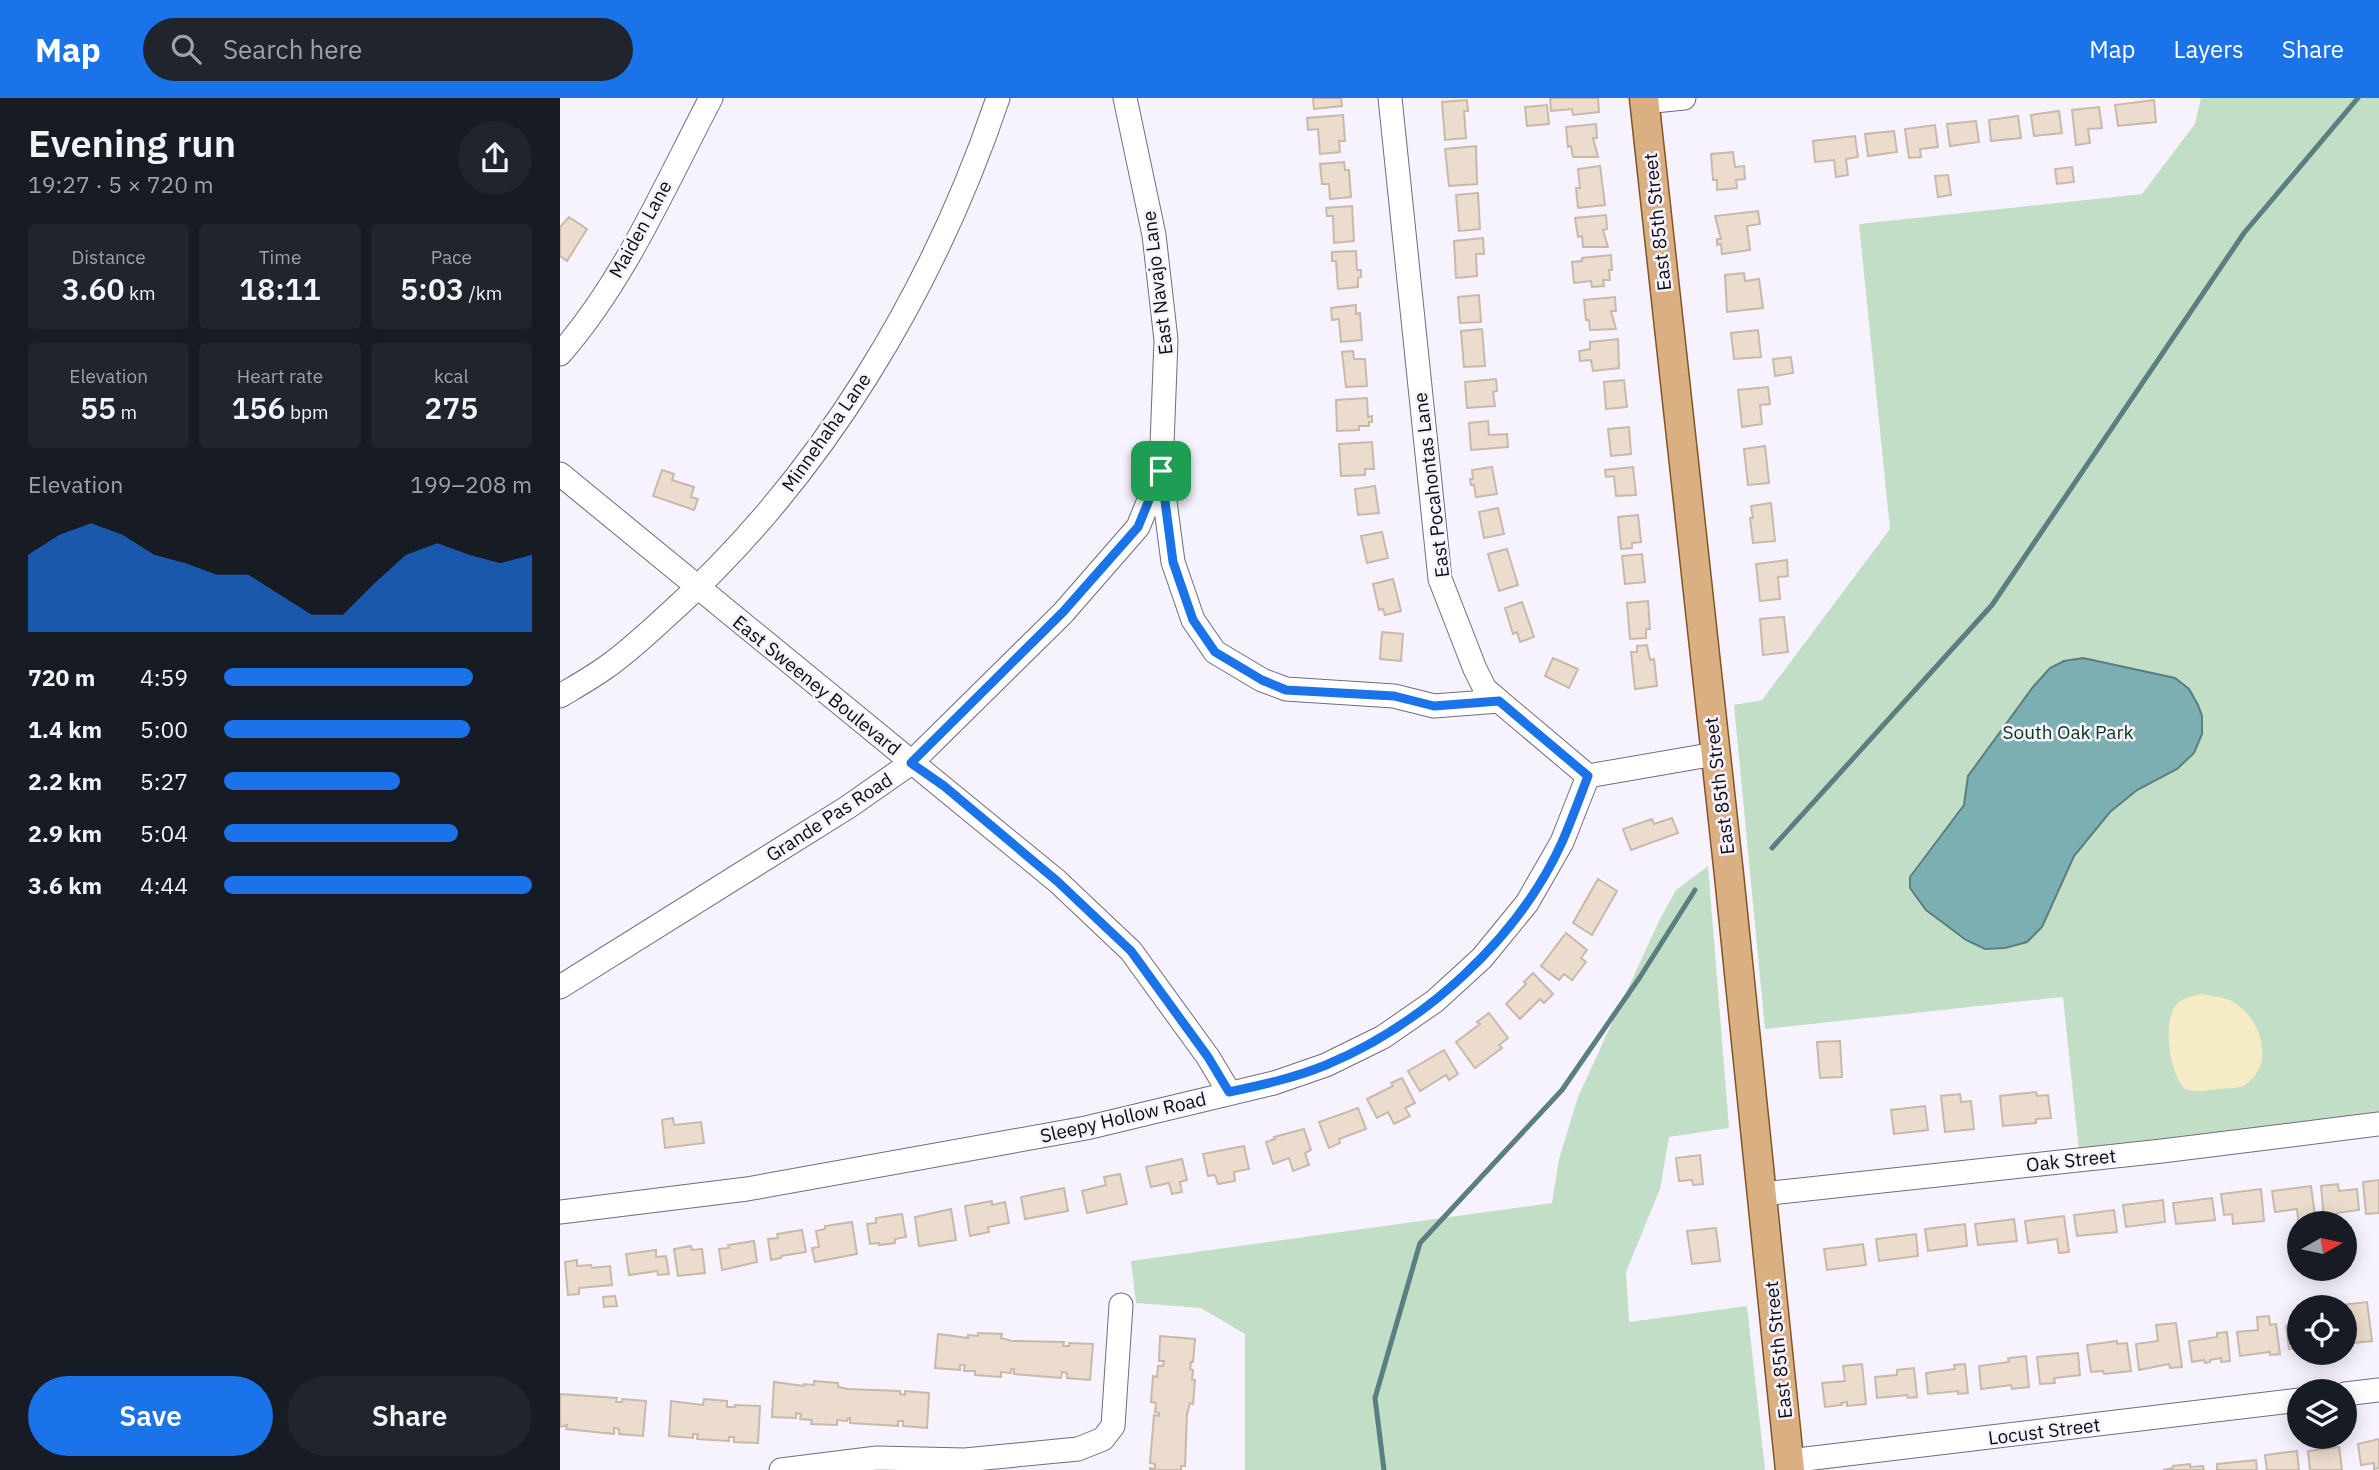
<!DOCTYPE html>
<meta charset="utf-8">
<style>
body{margin:0;font-family:"IBM Plex Sans",sans-serif;background:#20242c;color:#f1f3f6;height:100vh;display:flex;flex-direction:column;font-size:26px;white-space:nowrap}
*{box-sizing:border-box;margin:0}
p{font-size:23px;color:#9ea1a6}
.icon{flex:none;width:38px;height:38px;fill:none;stroke:currentColor;stroke-width:2;stroke-linecap:round;stroke-linejoin:round}
.map{position:relative;flex:1;overflow:hidden}
.drawer{display:flex;flex-direction:column;background:#171b24;width:560px}
.drawer>*{flex:none}
.needle{width:46px;rotate:81deg}
.tools{position:absolute;left:1727px;top:1113px;display:grid;gap:14px}
.tools a{display:grid;place-items:center;width:70px;height:70px;border-radius:50%;background:#171b24;box-shadow:0 4px 18px #0003;font-size:35px}
.pin{position:absolute;display:grid;place-items:center;width:60px;height:60px;color:#fff;margin:-30px;border-radius:14px;box-shadow:0 4px 10px #0006}
.round{display:grid;place-items:center;flex:none;width:74px;height:74px;border-radius:37px;background:#20242c}
.head{display:flex;align-items:center;justify-content:space-between;height:119px;padding:0 28px}
h1{font-size:38px;font-weight:600;line-height:52px}
.stats{display:grid;grid-template-columns:repeat(3,1fr);gap:10px;height:119px;padding:7px 28px}
.stats div{display:grid;align-content:center;border-radius:7px;background:#20242c;text-align:center}
.stats b{font-size:30px;font-weight:600}
.stats small{font-size:19px;font-weight:400}
.stats p{font-size:19px}
.chart{height:196px;padding:14px 28px}
.chart p{display:flex;justify-content:space-between}
.chart svg{width:100%;height:126px;margin-top:7px;fill:#1a73e8;opacity:.7}
.primary-button{display:flex;gap:14px;margin-top:auto;padding:14px 28px}
.primary-button a{flex:1;height:80px;border-radius:42px;background:#1a73e8;color:#fff;font-size:28px;font-weight:600;line-height:80px;text-align:center}
.primary-button a+a{background:#20242c;color:#f1f3f6}
ul{padding:0 28px;list-style:none;font-size:23px}
li{display:grid;grid-template-columns:112px 84px 1fr;align-items:center;height:52px}
li i{height:18px;border-radius:9px;background:#1a73e8}
header{display:flex;align-items:center;gap:42px;box-sizing:border-box;height:98px;padding:0 35px;background:#1a73e8;color:#fff}
header strong{font-size:33px}
nav{display:flex;gap:38px;margin-inline-start:auto;font-size:24px}
.search{width:490px;height:63px;background:#20242c;display:flex;align-items:center;gap:18px;box-sizing:border-box;padding:0 24px;border-radius:38px;color:#9ea1a6;font-size:26px}
main{display:flex;flex:1;min-height:0}
.map>svg:first-child{display:block}
.green{fill:#c3dec6}
.sand{fill:#f5ebc5}
.water{fill:#7cafb1;stroke:#5b7e81;stroke-width:2}
.lines{fill:none;stroke-linecap:round;stroke-linejoin:round}
.stream{stroke:#5b7e81;stroke-width:5}
.building{fill:#ebdccd;stroke:#c8b9ab;stroke-width:2}
.minor-casing{stroke:#726b7c;stroke-width:25}
.major-casing{stroke:#835425;stroke-width:31}
.minor{stroke:#fff;stroke-width:23}
.major{stroke:#dab083;stroke-width:28}
.route-casing{stroke:#fff;stroke-width:14}
.route{stroke:#1a73e8;stroke-width:9}
.labels{text-anchor:middle;stroke-width:5;stroke-linejoin:round;paint-order:stroke}
.street-label{font-size:19px;fill:#0d0b11;stroke:#f6f2fe}
.park-label{font-size:19px;fill:#033a14;stroke:#f6f2fe}
</style>
<header>
<strong>Map</strong>
<div class="search"><svg class="icon" aria-label="search" viewBox="0 0 24 24"><circle cx="10" cy="10" r="6"/><path d="M15 15l6 6"/></svg>Search here</div>
<nav><a>Map</a><a>Layers</a><a>Share</a></nav>
</header>
<main>
<section class="drawer">
<div class="head"><div><h1>Evening run</h1><p>19:27 · 5 × 720 m</p></div><a class="round"><svg class="icon" aria-label="share" viewBox="0 0 24 24"><path d="M12 15V3M7 8l5-5 5 5M5 13v7h14v-7"/></svg></a></div>
<div class="stats">
<div><p>Distance</p><b>3.60<small> km</small></b></div>
<div><p>Time</p><b>18:11</b></div>
<div><p>Pace</p><b>5:03<small> /km</small></b></div>
</div>
<div class="stats">
<div><p>Elevation</p><b>55<small> m</small></b></div>
<div><p>Heart rate</p><b>156<small> bpm</small></b></div>
<div><p>kcal</p><b>275</b></div>
</div>
<div class="chart"><p><span>Elevation</span>199–208 m</p>
<svg viewBox="0 0 160 44" preserveAspectRatio="none"><path d="M0 44V17L10 10L20 6L30 10L40 17L50 20L60 24L70 24L80 31L90 38L100 38L110 27L120 17L130 13L140 17L150 20L160 17V44z"/></svg>
</div>
<ul>
<li><b>720 m</b>4:59<i style="width:81%"></i></li>
<li><b>1.4 km</b>5:00<i style="width:80%"></i></li>
<li><b>2.2 km</b>5:27<i style="width:57%"></i></li>
<li><b>2.9 km</b>5:04<i style="width:76%"></i></li>
<li><b>3.6 km</b>4:44<i style="width:100%"></i></li>
</ul>
<div class="primary-button"><a>Save</a><a>Share</a></div>
</section>
<div class="map">
<svg width="1819" height="1372" viewBox="0 0 1819 1372">
<rect width="100%" height="100%" fill="#f6f2fe"/>
<path class="green" d="M1641,0H1819V1017L1519,1053L1503,899L1205,931L1174,607L1202,602L1330,431L1299,126L1582,96L1635,26Z
M1148,768L1169,1030L1109,1039L1100,1091L1066,1174L1069,1224L1187,1208L1205,1372H685V1236L641,1210L576,1205L571,1163L992,1105L999,1061L1018,999L1100,821L1116,792Z"/>
<path class="sand" d="M1641,896C1653,898 1668,899 1678,907C1702,925 1715,967 1685,987C1678,991 1666,990 1658,991C1646,993 1636,994 1625,991C1610,977 1602,925 1616,907C1621,900 1633,898 1641,896Z"/>
<path class="water" d="M1523,560L1615,580L1629,591L1638,607L1642,618V636L1634,655L1617,671L1577,692L1550,714L1514,758L1482,829L1467,844L1445,850L1425,851L1406,842L1366,812L1350,790V779L1404,707L1408,678L1473,589L1490,570L1504,563Z"/>
<g class="lines">
<path class="stream" d="M1212,750L1432,507L1684,135L1798,0
M824,1372L815,1300L860,1145L1002,992L1080,879L1135,792"/>
</g>
<path class="building" d="M753,0H781L782,8L754,11Z
M990,0H1038L1039,14L1013,17L1012,11L991,13Z
M907,2L908,13H904L906,40L885,42L882,4Z
M1594,2L1596,24L1558,28L1555,7Z
M987,7L989,26L967,28L965,9Z
M1539,9L1542,30L1528,31L1530,45L1516,47L1512,12Z
M1499,13L1502,35L1474,38L1471,17Z
M783,17L785,43H779L780,54L760,56L758,31L748,32L747,20Z
M1458,18L1461,40L1431,43L1429,22Z
M1416,23L1419,44L1390,48L1387,26Z
M1036,26L1037,40H1033L1038,59H1013L1011,48L1008,49L1006,29Z
M1375,27L1378,49L1360,51L1361,59L1349,60L1345,31Z
M1334,33L1337,54L1308,58L1305,36Z
M1295,38L1298,59L1286,61L1288,77L1276,79L1274,62L1255,64L1253,43Z
M916,48L917,86L889,88L885,51Z
M1173,54L1175,69L1184,68L1185,81L1176,82L1177,90L1157,92V82H1153L1151,56Z
M784,64L785,72H789L791,99L770,101L769,86H762L760,66Z
M1040,68L1045,107L1018,110L1016,90H1020L1018,71Z
M1512,69L1514,84L1497,86L1495,71Z
M1388,77L1391,97L1378,99L1375,78Z
M918,95L920,131L899,133L896,97Z
M792,108L794,143L774,145L773,118H767L766,110Z
M1198,113L1200,126L1187,128L1190,152L1162,156L1161,146L1157,147V141H1161L1155,118Z
M1046,117L1047,131L1043,132L1048,149H1023L1022,138L1018,139L1015,120Z
M9,119L27,131L7,163L0,158V129Z
M923,140L924,156H916L917,178L896,180L894,143Z
M796,153L797,172H801V179L798,180V189L778,191L776,163H772V154Z
M1051,157L1052,172H1049L1050,182H1043L1044,188L1032,189L1031,183L1014,185L1012,164L1022,163V160Z
M1184,175L1185,183L1199,181L1203,210L1167,214L1165,177Z
M919,197L921,224L900,225L898,199Z
M1055,199L1056,213H1051L1056,231L1030,232L1029,222H1026L1024,202Z
M796,207V216L800,215L802,242L781,244L779,221L772,222L771,210Z
M922,231L925,268L904,269L901,233Z
M1198,232L1201,259L1174,261L1171,235Z
M1058,241L1059,270L1033,273L1031,262L1020,263L1019,253L1030,251V244Z
M793,253L794,261H805L807,288L786,289L782,254Z
M1231,259L1233,275L1215,278L1213,261Z
M936,281L937,293L933,294L935,308L907,310L905,284Z
M1064,282L1067,309L1046,311L1044,284Z
M1208,289L1210,306L1200,307L1202,326L1182,329L1178,292Z
M807,300L808,319L812,318V324H809V328H799V332L777,333L776,302Z
M928,323L929,337L947,336L948,349L911,352L909,325Z
M1069,329L1071,356L1051,358L1048,331Z
M812,344L814,371H805V377L781,378L779,346Z
M1205,348L1209,385L1188,387L1184,351Z
M932,369L937,396L916,399L914,387H911L910,381H913L912,372Z
M1073,369L1076,397L1056,398L1054,378L1046,379L1045,372Z
M102,372L114,376L112,382L134,389L131,399L138,401L134,412L93,398Z
M815,388L819,415L798,417L795,391Z
M1211,405L1215,443L1193,445L1190,420H1193L1191,408Z
M938,410L944,436L924,440L919,414Z
M1078,417L1081,444L1072,445V450L1061,451L1058,419Z
M822,434L828,460L807,465L801,438Z
M947,451L958,487L939,493L928,456Z
M1082,456L1085,484L1065,486L1062,458Z
M1227,462L1228,478L1218,479L1220,501L1200,503L1196,466Z
M833,481L841,513L825,517L823,511L819,512L813,486Z
M1088,503L1090,531H1086V540L1070,541L1067,505Z
M962,504L974,539L960,544L957,534L953,536L945,510Z
M1224,519L1228,554L1203,557L1200,521Z
M822,534L843,536L841,563L820,561Z
M1087,547L1090,562L1094,561L1097,588L1075,591L1071,554H1077V548Z
M993,560L1018,571L1009,590L985,578Z
M1112,720L1118,735L1071,752L1063,731L1092,721L1094,726Z
M1038,781L1057,793L1032,837L1013,825Z
M1006,835L1027,852L1021,860L1026,864L1012,882L1004,876L999,882L981,868Z
M973,875L993,896L984,905L980,901L960,921L946,906L966,886L964,884Z
M929,915L948,940L939,947L942,950L915,970L896,944L920,926L917,924Z
M1280,943L1282,979L1260,980L1257,944Z
M884,952L898,976L889,982L886,977L860,993L848,973Z
M842,980L855,1005L845,1010L850,1018L834,1026L828,1014L817,1020L807,1001L833,988L831,985Z
M1476,994L1477,998L1488,997L1491,1020L1476,1021V1025L1443,1028L1440,998Z
M1400,996L1401,1004L1411,1003L1414,1031L1385,1034L1381,998Z
M1365,1008L1368,1032L1334,1036L1331,1012Z
M798,1010L806,1031L779,1041L780,1045L769,1050L759,1024Z
M113,1020L114,1027L141,1024L144,1045L105,1050L102,1022Z
M744,1031L751,1052L745,1055L749,1067L733,1073L729,1060L713,1066L706,1044L715,1041L714,1039Z
M684,1048L689,1071L674,1074L675,1083L658,1086L655,1077L648,1078L643,1056Z
M1140,1057L1143,1086L1133,1087L1132,1082L1119,1083L1116,1060Z
M622,1061L627,1082L620,1084L622,1094L612,1096L609,1085L591,1089L586,1069Z
M560,1076L567,1106L527,1115L522,1093L546,1087L544,1079Z
M1819,1082V1115L1806,1116L1803,1084Z
M1778,1086L1779,1093L1797,1091L1799,1112L1777,1115L1778,1119L1764,1120L1761,1088Z
M1751,1088L1756,1125H1740L1739,1128L1737,1111L1715,1114L1712,1093Z
M504,1090L508,1113L465,1121L461,1099Z
M1701,1091L1704,1123L1673,1126L1672,1116L1664,1117L1661,1096Z
M1652,1100L1655,1122L1616,1126L1613,1105Z
M1603,1102L1605,1124L1566,1129L1563,1107Z
M432,1103V1107L445,1104L449,1125L428,1129L429,1134L410,1138L405,1108Z
M391,1111L396,1142L359,1148L355,1119Z
M1554,1112L1557,1134L1517,1138L1514,1117Z
M342,1116L346,1139L335,1141V1145L319,1147V1145L310,1146L307,1126L316,1125V1120Z
M1504,1118L1509,1154L1499,1155L1497,1141L1468,1145L1465,1123Z
M1454,1121L1457,1143L1418,1147L1415,1126Z
M292,1124L297,1156L255,1164L252,1150L259,1149L256,1133L265,1131V1128Z
M1405,1126L1407,1148L1368,1153L1365,1131Z
M1156,1130L1160,1163L1132,1166L1127,1133Z
M242,1132L246,1154L221,1158V1160L211,1162L208,1141L218,1140L217,1136Z
M1356,1136L1358,1158L1319,1163L1316,1141Z
M194,1143L197,1164L162,1172L159,1151L169,1150L168,1147Z
M1303,1146L1306,1167L1267,1172L1264,1151Z
M131,1148L132,1152L142,1151L145,1175L118,1178L114,1151Z
M96,1152V1159L106,1158L109,1176L98,1177L97,1173L69,1177L66,1156Z
M17,1162V1168L31,1167L32,1170L50,1168L52,1187L19,1190V1196L8,1197L5,1164Z
M55,1198L57,1208L44,1209L43,1199Z
M1807,1204L1812,1243L1793,1245V1248L1785,1249V1209L1772,1208Z
M1709,1218L1710,1227L1716,1226L1720,1256L1710,1257V1254L1680,1258L1677,1234L1698,1232L1697,1219Z
M1616,1225L1622,1269L1610,1270L1609,1266L1579,1272L1576,1246L1598,1243L1596,1227Z
M1740,1226V1250L1729,1251L1726,1228Z
M1667,1234L1670,1263L1661,1264V1260L1650,1262V1264L1645,1265L1644,1262L1632,1264L1629,1243L1657,1239V1235Z
M418,1235L442,1236L441,1240L452,1243L504,1244L503,1248H509V1245L533,1246L530,1282L507,1280V1275L502,1274L501,1280L454,1276V1271H451V1275L441,1274V1279L415,1277V1273H404L405,1267H400V1272L375,1270L378,1236L408,1240V1237L418,1238Z
M600,1238L635,1241L633,1264H631L630,1271L633,1272L632,1282H635L633,1306L630,1305L627,1316L625,1368H621V1372H590V1370L595,1371V1366L590,1365L594,1317L599,1318V1315L595,1314L596,1305L591,1304L593,1278L597,1279L598,1268H603L604,1263H599Z
M1557,1243V1246L1567,1245L1571,1273L1544,1276L1543,1273L1531,1274L1527,1247Z
M1518,1255L1520,1277L1494,1280L1495,1285L1480,1286L1477,1259Z
M1466,1258L1469,1289L1452,1291L1451,1287L1421,1291L1419,1268L1449,1264L1448,1260Z
M1302,1266L1306,1306L1287,1308V1304L1281,1305L1282,1307L1265,1309L1262,1285L1285,1283L1283,1268Z
M1405,1266L1408,1295L1398,1296V1293L1368,1296L1366,1275L1395,1271L1394,1267Z
M1354,1270L1357,1299L1348,1300L1347,1297L1317,1300L1315,1279L1337,1277V1272Z
M254,1283L278,1285V1289L288,1291L340,1293V1296L345,1297V1293L369,1295L367,1330L343,1328V1323H338V1328L290,1325V1320H288L287,1323L277,1322V1327L251,1326L252,1322L240,1321L241,1316L236,1315V1320L212,1319L214,1284L244,1288V1286L254,1287Z
M0,1296L57,1300L56,1304H62V1301L86,1303L83,1338L59,1336V1331L54,1330V1336L6,1331L7,1327L0,1329Z
M144,1301L167,1303V1309H175V1307L200,1308L198,1345L174,1344V1339H169V1343L137,1341L138,1336H133V1340L109,1338L111,1303L143,1307Z
M1819,1341V1370L1814,1371V1365L1801,1367L1798,1346Z
M1779,1349L1782,1372H1750L1748,1353Z
M1737,1353L1739,1372H1707L1705,1357Z
M1696,1362L1697,1372H1657V1366Z
M1630,1366V1369L1643,1368L1644,1372H1603L1613,1370V1368Z"/>
<g class="lines">
<g class="minor-casing">
<path id="minor" d="M565,0L594,137L606,242L601,373L613,464L633,522L655,554L702,582L726,591L834,598L874,608L939,603L1028,678L1155,656
M830,0L880,481L915,571L925,591L939,603
M1084,4L1124,0
M0,256C65,182 105,87 151,0
M0,376L497,783L571,853L648,959L669,994
M0,598C15,589 31,580 45,570C68,554 89,534 110,515C262,378 373,193 438,0
M0,889L288,709L351,665L503,515L578,429L600,375
M1202,1096L1602,1053L1819,1026
M0,1114L187,1091L526,1030L714,985L766,967L823,939L875,903L922,860L967,805L1002,744L1028,678
M1785,1296L1819,1292
M1229,1363L1740,1302
M221,1372L317,1360L405,1362L518,1351L543,1341L553,1328L561,1207"/>
</g>
<g class="major-casing">
<path id="major" d="M1084,0L1169,777L1230,1372"/>
</g>
<use href="#minor" class="minor"/>
<use href="#major" class="major"/>
</g>
<g class="lines">
<g class="route-casing">
<path id="route" d="M601,373L613,464L633,522L655,554L702,582L726,592L834,598L874,608L939,603L1028,678C1020,699 1012,721 1003,742C959,841 864,926 766,967C734,980 702,987 669,994L648,959L571,853L497,783L384,688L351,665L503,514L578,429Z"/>
</g>
<use href="#route" class="route"/>
</g>
<g class="labels">
<g class="street-label">
<text transform="translate(1097 124) rotate(-96)" y="7">East 85th Street</text>
<text transform="translate(80 131) rotate(-61)" y="7">Maiden Lane</text>
<text transform="translate(597 185) rotate(-97)" y="7">East Navajo Lane</text>
<text transform="translate(266 334) rotate(-55)" y="7">Minnehaha Lane</text>
<text transform="translate(871 387) rotate(-97)" y="7">East Pocahontas Lane</text>
<text transform="translate(257 587) rotate(39)" y="7">East Sweeney Boulevard</text>
<text transform="translate(1159 688) rotate(-97)" y="7">East 85th Street</text>
<text transform="translate(269 719) rotate(-33)" y="7">Grande Pas Road</text>
<text transform="translate(563 1019) rotate(-13)" y="7">Sleepy Hollow Road</text>
<text transform="translate(1511 1062) rotate(-6)" y="7">Oak Street</text>
<text transform="translate(1218 1252) rotate(-96)" y="7">East 85th Street</text>
<text transform="translate(1484 1333) rotate(-7)" y="7">Locust Street</text>
</g>
<g class="park-label">
<text x="1508" y="641">South Oak Park</text>
</g>
</g>
</svg>
<div class="tools">
<a><svg class="needle" viewBox="-14 -14 28 28"><path d="M0-13l5 13h-10z" fill="#e53935"/><path d="M0 13l5-13h-10z" fill="#9ea1a6"/></svg></a>
<a><svg class="icon" aria-label="locate" viewBox="0 0 24 24"><circle cx="12" cy="12" r="6"/><path d="M12 2v4M12 18v4M2 12h4M18 12h4"/></svg></a>
<a><svg class="icon" aria-label="layers" viewBox="0 0 24 24"><path d="M12 4l9 5-9 5-9-5zM3 14l9 5 9-5"/></svg></a>
</div>
<div class="pin" style="left:601px;top:373px;background:#1e9e55"><svg class="icon" aria-label="arrive" viewBox="0 0 24 24"><path d="M6 21V4h12l-3 4 3 4H6"/></svg></div>
</div>
</main>
